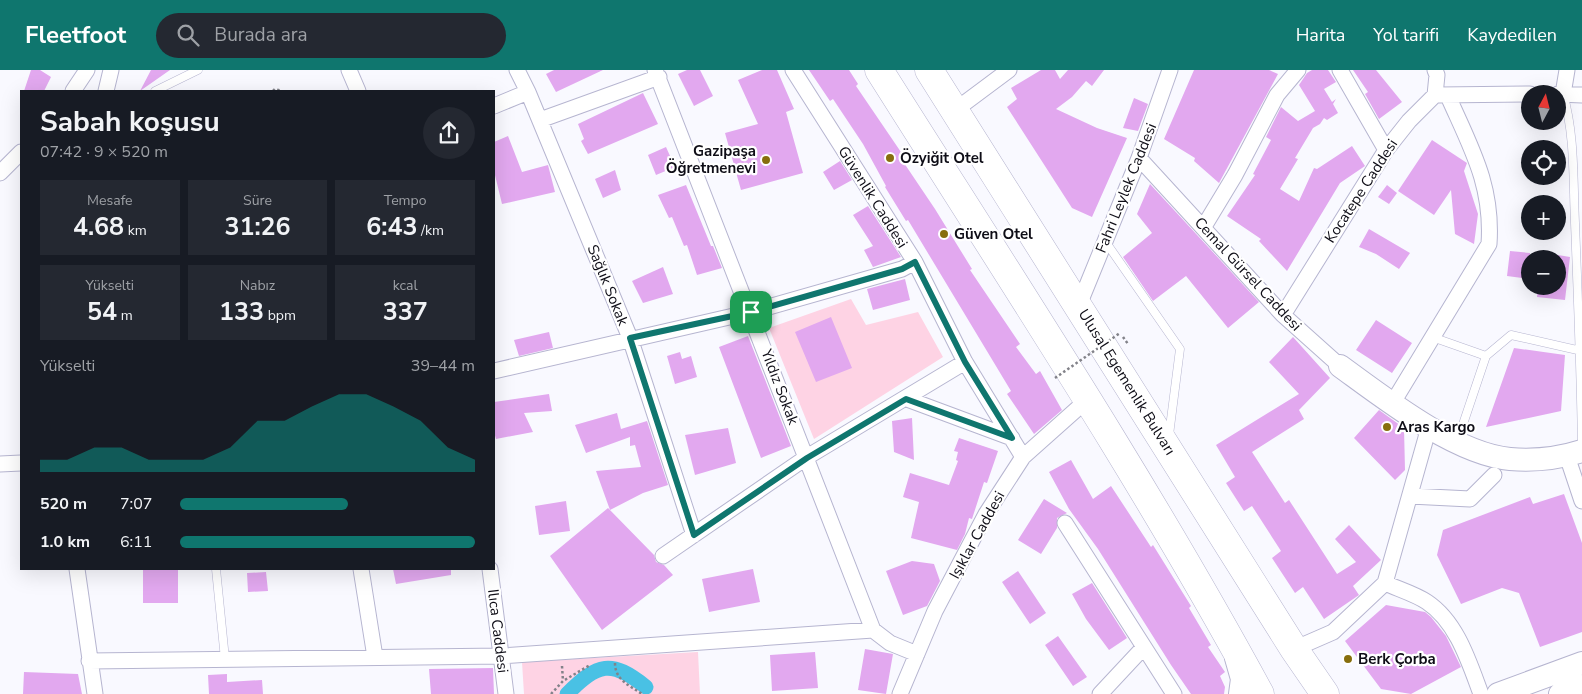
<!DOCTYPE html>
<html lang="tr">
<meta charset="utf-8">
<style>
body{margin:0;font-family:"Nunito Sans",sans-serif;background:#242831;color:#f1f3f6;height:100vh;display:flex;flex-direction:column;font-size:19px;white-space:nowrap}
*{box-sizing:border-box;margin:0}
p{font-size:16px;color:#9ea1a6}
.icon{flex:none;width:28px;height:28px;fill:none;stroke:currentColor;stroke-width:2;stroke-linecap:round;stroke-linejoin:round}
.map{position:relative;flex:1;overflow:hidden}
.drawer{position:absolute;left:20px;top:20px;width:475px;height:480px;display:flex;flex-direction:column;background:#171b24;border-radius:0px;box-shadow:0 5px 20px #0002}
.drawer>*{flex:none}
.needle{width:32px;rotate:7deg}
.controls{position:absolute;left:1521px;top:15px;display:grid;gap:10px}
.controls a{display:grid;place-items:center;width:45px;height:45px;border-radius:50%;background:#171b24;box-shadow:0 5px 20px #0002;font-size:25px}
.pin{position:absolute;display:grid;place-items:center;width:42px;height:42px;color:#fff;margin:-21px;border-radius:10px;box-shadow:0 2px 8px #0006}
.round{display:grid;place-items:center;flex:none;width:52px;height:52px;border-radius:26px;background:#242831}
.headline{display:flex;align-items:center;justify-content:space-between;height:85px;padding:0 20px}
h1{font-size:28px;font-weight:700;line-height:38px}
.figures{display:grid;grid-template-columns:repeat(3,1fr);gap:8px;height:85px;padding:5px 20px}
.figures div{display:grid;align-content:center;border-radius:0px;background:#242831;text-align:center}
.figures b{font-size:25px;font-weight:700}
.figures small{font-size:14px;font-weight:400}
.figures p{font-size:14px}
.chart{height:140px;padding:10px 20px}
.chart p{display:flex;justify-content:space-between}
.chart svg{width:100%;height:90px;margin-top:5px;fill:#0f766e;opacity:.7}
ul{padding:0 20px;list-style:none;font-size:16px}
li{display:grid;grid-template-columns:80px 60px 1fr;align-items:center;height:38px}
li i{height:12px;border-radius:6px;background:#0f766e}
header{display:flex;align-items:center;gap:30px;box-sizing:border-box;height:70px;padding:0 25px;background:#0f766e;color:#fff}
header strong{font-size:24px}
nav{display:flex;gap:28px;margin-inline-start:auto;font-size:18px}
.search{width:350px;height:45px;background:#242831;display:flex;align-items:center;gap:12px;box-sizing:border-box;padding:0 18px;border-radius:28px;color:#9ea1a6;font-size:19px}
.map>svg:first-child{display:block}
.green{fill:#fed3e4}
.lines{fill:none;stroke-linecap:round;stroke-linejoin:round}
.canal{stroke:#49c1e4;stroke-width:15}
.building{fill:#e2a8ef}
.lane-casing{stroke:#b6b5d0;stroke-width:9}
.street-casing{stroke:#b6b5d0;stroke-width:17}
.secondary-casing{stroke:#b6b5d0;stroke-width:24}
.highway-casing{stroke:#b6b5d0;stroke-width:29}
.path{stroke:#828289;stroke-width:2.5;stroke-dasharray:2.5 2.5;stroke-linecap:butt}
.lane{stroke:#fff;stroke-width:8}
.street{stroke:#fff;stroke-width:15}
.secondary{stroke:#fff;stroke-width:22}
.highway{stroke:#fff;stroke-width:28}
.path-bridge{stroke:#828289;stroke-width:2.5;stroke-dasharray:2.5 2.5;stroke-linecap:butt}
.route-casing{stroke:#fff;stroke-width:10}
.route{stroke:#0f766e;stroke-width:6}
.poi-dot{fill:#876e0d;stroke:#fff;stroke-width:2}
.labels{text-anchor:middle;stroke-width:4.5;stroke-linejoin:round;paint-order:stroke}
.poi-label{font-size:15px;font-weight:bold;fill:#0e0d16;stroke:#fff;text-anchor:start}
.street-label{font-size:15px;fill:#0e0d16;stroke:#fff}
</style>
<header>
<strong>Fleetfoot</strong>
<div class="search"><svg class="icon" aria-label="search" viewBox="0 0 24 24"><circle cx="10" cy="10" r="6"/><path d="M15 15l6 6"/></svg>Burada ara</div>
<nav><a>Harita</a><a>Yol tarifi</a><a>Kaydedilen</a></nav>
</header>
<div class="map">
<svg width="1582" height="624" viewBox="0 0 1582 624">
<rect width="100%" height="100%" fill="#f9f9ff"/>
<path class="green" d="M851,229L866,255L918,242L943,287L814,369L769,258Z
M698,582L700,624H524L522,592Z"/>
<g class="lines">
<path class="canal" d="M567,624C598,593 611,589 646,617"/>
</g>
<path class="building" d="M31,0H40L51,7L44,21H24Z
M151,0H170L140,21Z
M554,0H603L556,22L546,4Z
M687,0H700L713,26L694,36L678,4Z
M762,0H777L794,39L786,42L803,103L741,120L725,63L758,54L738,10Z
M809,0H849L858,14L856,16L905,88L902,90L935,139L972,199L970,200L1020,274L1016,277L1036,304L1040,301L1062,340L1034,364L1007,324L1011,321L908,150L906,151L885,117L886,116L863,74L833,29L830,31Z
M1041,0H1055L1060,9L1068,0H1104L1092,16L1086,11L1072,27L1056,39L1097,58L1127,68L1092,147L1072,138L1007,37L1017,29L1011,18Z
M1194,0H1269L1278,4L1219,113L1194,91L1195,88L1164,69Z
M1312,0H1328L1336,12L1324,19L1332,32L1336,29L1333,34L1338,43L1327,50L1324,48L1320,54L1313,58L1295,88L1298,89L1280,119L1299,131L1314,98L1317,99L1352,76L1365,96L1340,113L1287,201L1259,171L1261,169L1227,146L1255,105L1253,104L1271,70L1266,67L1281,37L1298,51L1315,41L1299,15L1307,3Z
M1353,0H1376L1402,32L1379,49L1365,24L1368,22Z
M643,23L658,54L588,84L581,71L584,69L578,54Z
M1134,28L1148,34L1138,61L1123,58Z
M508,66L522,102L548,95L555,122L502,134L494,101V72Z
M1432,70L1467,93L1464,101L1478,144L1474,174L1455,164L1451,120L1434,145L1398,121Z
M666,77L675,97L656,105L648,85Z
M840,91L852,110L834,120L823,102Z
M615,100L621,120L603,128L595,109Z
M1150,114L1259,232L1228,258L1186,206L1153,231L1123,187L1152,163L1137,144Z
M686,115L711,176H713L722,198L697,205L687,175L684,176L672,147L669,148L658,125Z
M1387,115L1397,123L1389,134L1378,127Z
M868,136L901,187L873,197L864,180L873,176L853,145Z
M1369,159L1410,183L1399,199L1376,184L1359,177Z
M1510,181L1530,183V209L1507,206Z
M1558,185L1570,187L1565,230L1537,227L1538,216H1558Z
M663,197L673,224L643,233L632,211Z
M905,209L910,230L873,240L867,219Z
M831,247L852,298L816,312L795,262Z
M1376,250L1412,273L1392,303L1356,280Z
M549,262L553,278L519,286L514,270Z
M748,266L791,376L761,388L719,277Z
M1293,267L1330,308L1299,340L1304,349L1252,382L1285,433L1289,430L1337,504L1356,492L1335,469L1349,455L1381,490L1353,516L1359,525L1324,549L1303,517L1295,523L1272,488L1281,481L1252,436L1244,441L1226,413L1235,407L1216,375L1299,324L1269,292Z
M1514,278L1565,285L1561,341L1486,357Z
M680,282L682,289L691,286L697,307L675,314L667,286Z
M549,324L552,341L524,343L533,362L496,369L494,362V332Z
M1379,340L1404,358L1405,400L1395,410L1354,368Z
M617,343L621,359L647,351L668,415L643,423L610,440L596,401L641,397L635,375L630,376V367L586,383L575,355Z
M912,348L914,390L894,382L892,351Z
M728,358L736,393L695,405L685,365Z
M959,368L998,381L987,413L984,412L972,449L969,448L965,464L957,480L911,468L919,432L903,427L910,403L949,415L958,391L956,390L958,382L954,381Z
M1071,390L1093,429L1111,416L1151,477L1153,475L1191,536L1189,538L1211,575L1208,577L1225,602L1220,606L1225,617L1224,624H1191L1171,595L1098,479L1069,439L1049,402Z
M1564,424L1582,473V562L1540,577L1519,523L1502,518L1461,534L1437,485L1443,460L1530,427L1533,434Z
M1044,429L1067,443L1057,448V458L1041,484L1018,470Z
M566,431L570,461L539,465L535,436Z
M608,438L654,485L656,492L664,495L673,505L602,560L550,486Z
M912,491L934,494L940,511L927,536L903,545L886,501Z
M143,499H178V533H143Z
M393,499H451V505L396,514Z
M753,499L760,532L709,542L702,509Z
M1018,501L1046,543L1030,554L1002,512Z
M266,502L268,521L248,522L247,503Z
M1092,513L1127,568L1109,580L1086,549L1072,524Z
M1386,535L1425,542L1431,547L1446,566L1461,597L1411,624L1381,619L1345,571Z
M1058,566L1087,607L1073,616L1045,575Z
M865,579L893,584L886,624L858,620Z
M815,582L818,618L772,621L770,585Z
M493,598L494,624H431L429,599Z
M24,602L78,604L82,624H23Z
M227,604V612L262,610L263,624H209L208,605Z"/>
<g class="lines">
<g class="lane-casing">
<path id="lane" d="M155,21L198,0
M1563,24C1575,64 1573,111 1575,153C1578,228 1581,303 1582,378
M1105,171L1180,279L1169,365
M1432,267L1486,286L1511,265L1582,281
M1458,369L1486,286
M216,499L225,589"/>
</g>
<g class="street-casing">
<path id="street" d="M349,0L358,21
M517,0L528,22L630,268L694,465
M655,0L873,560L890,573L917,584
M793,0L915,192L965,292L1023,387
M1340,0L1386,80
M73,21L87,0
M106,21L111,0
M1558,24L1582,25
M1563,24L1567,0
M1439,25L1530,24
M494,36L528,22
M954,41L1009,0
M540,50L659,7
M1139,88L1283,245L1340,296
M0,103L21,82
M1203,158L1235,105L1277,25L1298,0
M1079,235L1139,88L1170,0
M1283,245L1386,80L1409,51L1435,25L1437,5L1435,0
M494,301L751,242L902,199L915,192
M907,329L1012,368
M1392,334L1489,174C1493,115 1471,78 1448,26
M1567,386L1582,431
M0,394L21,393
M1410,426L1470,429L1494,405
M1065,453L1174,624
M663,486L807,387L965,292
M77,499L95,624
M361,499L375,587
M490,499L506,624
M1385,513C1398,519 1415,524 1427,532C1457,552 1469,592 1481,624
M1294,579L1333,562L1385,513L1429,357
M89,591L502,586L873,560
M900,624L935,541L986,444L1023,387L1087,330
M1100,624L1143,578"/>
</g>
<g class="secondary-casing">
<path id="secondary" d="M1340,296C1384,328 1455,384 1510,389C1534,391 1560,388 1582,381
M1236,588L1242,609L1240,624
M1498,624L1582,593
M1560,624L1582,616"/>
</g>
<g class="highway-casing">
<path id="highway" d="M879,0C1009,206 1144,410 1260,624
M929,0L1294,579L1325,624"/>
</g>
<path class="path" d="M273,21L275,19L282,21
M1123,267L1128,274
M615,593C615,610 629,615 642,624
M562,596L563,611
M551,624L563,611L590,595"/>
<use href="#lane" class="lane"/>
<use href="#street" class="street"/>
<use href="#secondary" class="secondary"/>
<use href="#highway" class="highway"/>
<path class="path-bridge" d="M1055,308L1120,263"/>
</g>
<g class="lines">
<g class="route-casing">
<path id="route" d="M915,192L965,292L1012,368L906,329L807,388L694,465L630,268L751,242L902,199Z"/>
</g>
<use href="#route" class="route"/>
</g>
<g class="poi-dot">
<circle cx="890" cy="88" r="5"/>
<circle cx="766" cy="90" r="5"/>
<circle cx="944" cy="164" r="5"/>
<circle cx="1387" cy="357" r="5"/>
<circle cx="1348" cy="589" r="5"/>
</g>
<g class="labels">
<g class="poi-label">
<text x="756" y="86" text-anchor="end">Gazipaşa<tspan x="756" dy="17">Öğretmenevi</tspan></text>
<text x="900" y="93">Özyiğit Otel</text>
<text x="954" y="169">Güven Otel</text>
<text x="1397" y="362">Aras Kargo</text>
<text x="1358" y="594">Berk Çorba</text>
</g>
<g class="street-label">
<text transform="translate(1126 118) rotate(-68)" y="5">Fahri Leylek Caddesi</text>
<text transform="translate(1361 121) rotate(-57)" y="5">Kocatepe Caddesi</text>
<text transform="translate(873 127) rotate(58)" y="5">Güvenlik Caddesi</text>
<text transform="translate(1248 204) rotate(47)" y="5">Cemal Gürsel Caddesi</text>
<text transform="translate(608 215) rotate(68)" y="5">Sağlık Sokak</text>
<text transform="translate(1127 312) rotate(58)" y="5">Ulusal Egemenlik Bulvarı</text>
<text transform="translate(780 317) rotate(69)" y="5">Yıldız Sokak</text>
<text transform="translate(977 465) rotate(-61)" y="5">Işıklar Caddesi</text>
<text transform="translate(498 561) rotate(83)" y="5">Ilıca Caddesi</text>
</g>
</g>
</svg>
<div class="controls">
<a><svg class="needle" viewBox="-14 -14 28 28"><path d="M0-13l5 13h-10z" fill="#e53935"/><path d="M0 13l5-13h-10z" fill="#9ea1a6"/></svg></a>
<a><svg class="icon" aria-label="locate" viewBox="0 0 24 24"><circle cx="12" cy="12" r="6"/><path d="M12 2v4M12 18v4M2 12h4M18 12h4"/></svg></a>
<a>+</a>
<a>−</a>
</div>
<div class="pin" style="left:751px;top:242px;background:#1e9e55"><svg class="icon" aria-label="arrive" viewBox="0 0 24 24"><path d="M6 21V4h12l-3 4 3 4H6"/></svg></div>
<section class="drawer">
<div class="headline"><div><h1>Sabah koşusu</h1><p>07:42 · 9 × 520 m</p></div><a class="round"><svg class="icon" aria-label="share" viewBox="0 0 24 24"><path d="M12 15V3M7 8l5-5 5 5M5 13v7h14v-7"/></svg></a></div>
<div class="figures">
<div><p>Mesafe</p><b>4.68<small> km</small></b></div>
<div><p>Süre</p><b>31:26</b></div>
<div><p>Tempo</p><b>6:43<small> /km</small></b></div>
</div>
<div class="figures">
<div><p>Yükselti</p><b>54<small> m</small></b></div>
<div><p>Nabız</p><b>133<small> bpm</small></b></div>
<div><p>kcal</p><b>337</b></div>
</div>
<div class="chart"><p><span>Yükselti</span>39–44 m</p>
<svg viewBox="0 0 160 44" preserveAspectRatio="none"><path d="M0 44V38L10 38L20 32L30 32L40 38L50 38L60 38L70 32L80 19L90 19L100 12L110 6L120 6L130 12L140 19L150 32L160 38V44z"/></svg>
</div>
<ul>
<li><b>520 m</b>7:07<i style="width:57%"></i></li>
<li><b>1.0 km</b>6:11<i style="width:100%"></i></li>
</ul>
</section>
</div>
